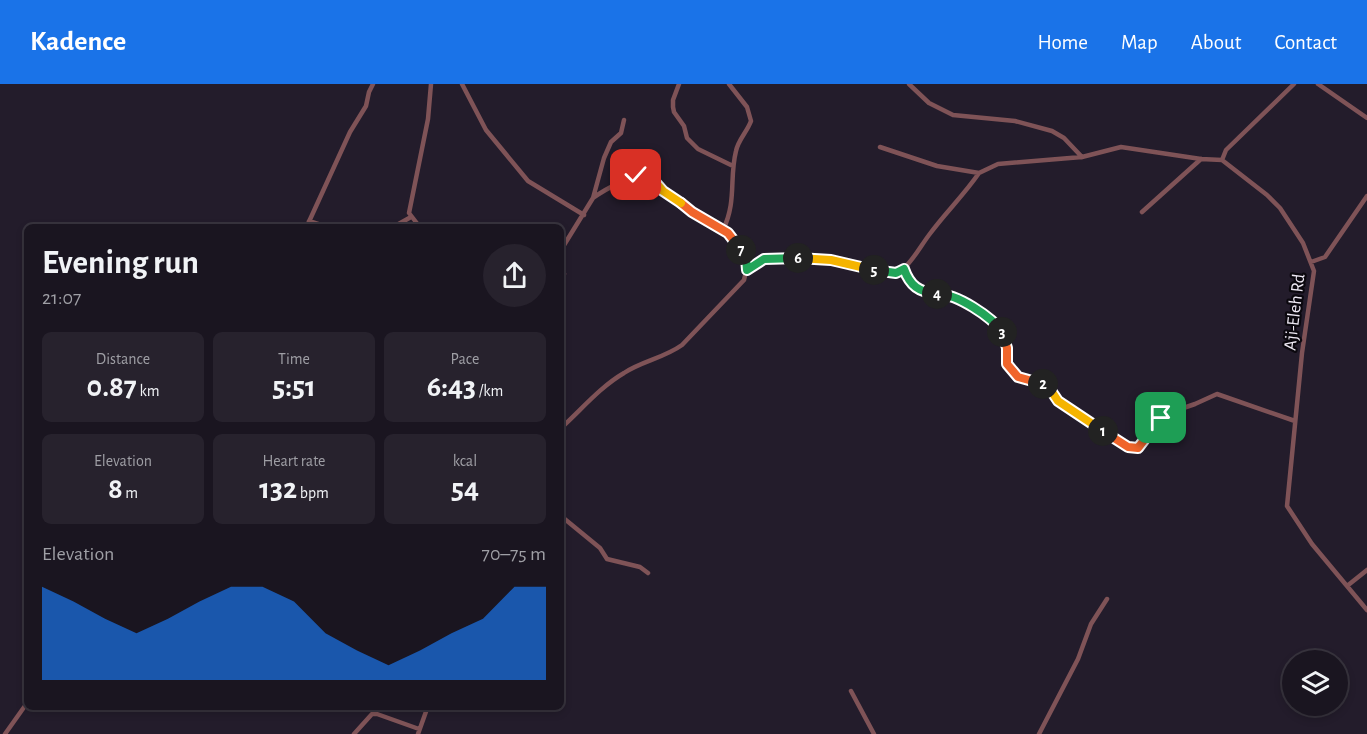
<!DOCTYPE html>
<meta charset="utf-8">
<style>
body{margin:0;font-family:"Alegreya Sans",sans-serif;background:#27222d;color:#f1f3f6;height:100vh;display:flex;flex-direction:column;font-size:22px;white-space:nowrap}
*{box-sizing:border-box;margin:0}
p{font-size:20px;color:#9f9fa5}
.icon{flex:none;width:33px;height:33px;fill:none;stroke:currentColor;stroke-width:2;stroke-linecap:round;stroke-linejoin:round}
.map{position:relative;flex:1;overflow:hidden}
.drawer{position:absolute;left:24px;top:140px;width:540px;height:486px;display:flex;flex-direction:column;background:#1a1520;border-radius:9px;box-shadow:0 3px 9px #0003,0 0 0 2px #38343e}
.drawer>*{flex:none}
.tools{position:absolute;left:1282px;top:566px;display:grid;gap:12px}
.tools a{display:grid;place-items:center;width:66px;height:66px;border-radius:50%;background:#1a1520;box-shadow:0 3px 9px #0003,0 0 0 2px #38343e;font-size:30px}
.pin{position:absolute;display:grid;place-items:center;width:51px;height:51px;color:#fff;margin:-26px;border-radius:12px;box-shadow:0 3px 9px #0006}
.km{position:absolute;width:30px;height:30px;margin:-15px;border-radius:50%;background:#222;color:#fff;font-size:16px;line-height:30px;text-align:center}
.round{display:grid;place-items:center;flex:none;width:63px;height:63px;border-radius:32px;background:#27222d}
.summary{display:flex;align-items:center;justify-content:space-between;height:102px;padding:0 18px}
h1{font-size:33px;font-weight:700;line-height:45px}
.figures{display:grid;grid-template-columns:repeat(3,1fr);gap:9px;height:102px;padding:6px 18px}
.figures div{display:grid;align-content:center;border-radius:9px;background:#27222d;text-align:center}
.figures b{font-size:30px;font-weight:700}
.figures small{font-size:16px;font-weight:400}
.figures p{font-size:16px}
.chart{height:168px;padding:12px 18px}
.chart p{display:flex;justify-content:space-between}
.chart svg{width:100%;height:108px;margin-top:6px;fill:#1a73e8;opacity:.7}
header{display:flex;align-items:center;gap:36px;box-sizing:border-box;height:84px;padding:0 30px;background:#1a73e8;color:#fff}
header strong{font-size:28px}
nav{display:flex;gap:33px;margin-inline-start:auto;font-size:21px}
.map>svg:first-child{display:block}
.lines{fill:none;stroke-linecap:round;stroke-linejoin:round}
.street{stroke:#7f5357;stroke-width:4.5}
.split-1-casing{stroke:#fff;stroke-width:12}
.split-2-casing{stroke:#fff;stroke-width:12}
.split-3-casing{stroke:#fff;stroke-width:12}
.split-4-casing{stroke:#fff;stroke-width:12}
.split-5-casing{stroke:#fff;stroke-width:12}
.split-6-casing{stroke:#fff;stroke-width:12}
.split-7-casing{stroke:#fff;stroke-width:12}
.split-8-casing{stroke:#fff;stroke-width:12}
.split-9-casing{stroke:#fff;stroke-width:12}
.split-1{stroke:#f0652b;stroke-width:8}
.split-2{stroke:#f5b400;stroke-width:8}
.split-3{stroke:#f0652b;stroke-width:8}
.split-4{stroke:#22a559;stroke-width:8}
.split-5{stroke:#22a559;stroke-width:8}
.split-6{stroke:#f5b400;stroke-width:8}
.split-7{stroke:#22a559;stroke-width:8}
.split-8{stroke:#f0652b;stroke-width:8}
.split-9{stroke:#f5b400;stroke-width:8}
.labels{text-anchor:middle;stroke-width:4.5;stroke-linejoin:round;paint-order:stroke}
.street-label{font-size:18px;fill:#ede8f3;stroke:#0b080e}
</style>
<header>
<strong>Kadence</strong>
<nav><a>Home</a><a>Map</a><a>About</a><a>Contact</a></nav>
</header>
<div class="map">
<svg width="1367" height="650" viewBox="0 0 1367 650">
<rect width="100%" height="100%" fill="#231c2b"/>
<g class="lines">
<path class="street" d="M462,0L486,46L528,97L584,131
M679,0L673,16V23L674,28L684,42L687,54L698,65L733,82
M909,0L929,19L953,31L1015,37L1052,47L1064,54L1082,73
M1318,0L1367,34
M880,63L937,82L979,89L998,80L1082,73L1121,63L1201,75L1222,76L1267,111L1280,124L1303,159L1314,187L1302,269L1287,422L1312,460L1367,526
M1222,76L1226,66L1294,0
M1142,128L1201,75
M309,137L324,142
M307,142L350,48L366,22L369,8L373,0
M395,142L411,133
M419,142L409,129L428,35L431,0
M723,146C737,117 729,95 736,67C738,56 747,48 751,37L747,23L729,0
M561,166L593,114L604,74L611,58L621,49L624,36
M1311,178L1325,173L1367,112
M904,185C915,217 925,203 948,211C964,216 998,236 1004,253C1007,262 1005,271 1007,280L1022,295L1038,298L1045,301L1058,317L1128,363L1138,364L1161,335L1169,329L1195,320L1217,310L1295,337
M747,186L764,175L772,174L831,176L886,189L901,187C913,177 920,163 929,151C945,129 964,111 979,89
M561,188L564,190
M561,344C581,326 600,303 624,289C642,277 664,274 682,261L744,196C756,155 716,145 690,127C686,125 683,121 680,118C674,114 669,112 664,108C658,103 655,96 649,91C636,88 604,106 593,114
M561,432L600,464L607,475L640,483L648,489
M1347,502L1367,486
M851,607L874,650
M5,650L27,619
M354,650L372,630H377L419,645
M418,650L428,622
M1039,650L1078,575L1091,540L1107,515"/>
</g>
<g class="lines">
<g class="split-1-casing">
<path id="split-1" d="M1103,347L1128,363L1138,364L1161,334"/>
</g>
<g class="split-2-casing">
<path id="split-2" d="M1043,300L1050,305L1058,317L1103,347"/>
</g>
<g class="split-3-casing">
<path id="split-3" d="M1002,248L1007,264V280L1018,293L1043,300"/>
</g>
<g class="split-4-casing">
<path id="split-4" d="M937,210C956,209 992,233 1002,248"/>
</g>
<g class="split-5-casing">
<path id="split-5" d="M874,186L896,189L904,185C910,202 919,208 937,210"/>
</g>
<g class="split-6-casing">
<path id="split-6" d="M798,174L831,176L874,186"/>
</g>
<g class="split-7-casing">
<path id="split-7" d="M741,166L746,174L747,186L764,175L798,174"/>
</g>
<g class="split-8-casing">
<path id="split-8" d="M681,119L692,128L728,149L741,166"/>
</g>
<g class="split-9-casing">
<path id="split-9" d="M636,91H649L663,107L681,119"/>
</g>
<use href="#split-1" class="split-1"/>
<use href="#split-2" class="split-2"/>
<use href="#split-3" class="split-3"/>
<use href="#split-4" class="split-4"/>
<use href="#split-5" class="split-5"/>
<use href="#split-6" class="split-6"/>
<use href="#split-7" class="split-7"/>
<use href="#split-8" class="split-8"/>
<use href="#split-9" class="split-9"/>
</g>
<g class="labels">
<g class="street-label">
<text transform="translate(1294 228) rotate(-83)" y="6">Aji-Eleh Rd</text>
</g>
</g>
</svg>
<div class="tools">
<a><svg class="icon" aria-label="layers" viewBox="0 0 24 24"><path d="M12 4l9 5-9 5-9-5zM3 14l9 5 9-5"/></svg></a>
</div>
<div class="pin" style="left:1161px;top:334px;background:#1e9e55"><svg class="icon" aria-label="arrive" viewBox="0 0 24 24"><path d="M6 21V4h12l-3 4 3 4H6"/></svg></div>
<div class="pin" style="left:636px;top:91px;background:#d93025"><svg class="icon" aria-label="check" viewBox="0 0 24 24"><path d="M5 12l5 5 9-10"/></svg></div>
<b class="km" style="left:1103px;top:347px">1</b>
<b class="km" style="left:1043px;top:300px">2</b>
<b class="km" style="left:1002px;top:248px">3</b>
<b class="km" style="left:937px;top:210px">4</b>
<b class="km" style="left:874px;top:186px">5</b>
<b class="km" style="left:798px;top:174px">6</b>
<b class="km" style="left:741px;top:166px">7</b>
<section class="drawer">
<div class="summary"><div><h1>Evening run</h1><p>21:07</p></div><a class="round"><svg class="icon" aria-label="share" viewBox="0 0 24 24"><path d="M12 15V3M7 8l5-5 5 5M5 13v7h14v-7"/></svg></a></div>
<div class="figures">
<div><p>Distance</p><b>0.87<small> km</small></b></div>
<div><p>Time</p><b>5:51</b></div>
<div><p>Pace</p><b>6:43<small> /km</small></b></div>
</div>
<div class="figures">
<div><p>Elevation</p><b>8<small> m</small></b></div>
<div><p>Heart rate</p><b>132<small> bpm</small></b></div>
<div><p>kcal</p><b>54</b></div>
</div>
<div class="chart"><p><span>Elevation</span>70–75 m</p>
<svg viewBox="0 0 160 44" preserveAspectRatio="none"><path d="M0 44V6L10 12L20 19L30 25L40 19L50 12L60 6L70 6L80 12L90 25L100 32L110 38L120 32L130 25L140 19L150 6L160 6V44z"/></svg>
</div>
</section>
</div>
